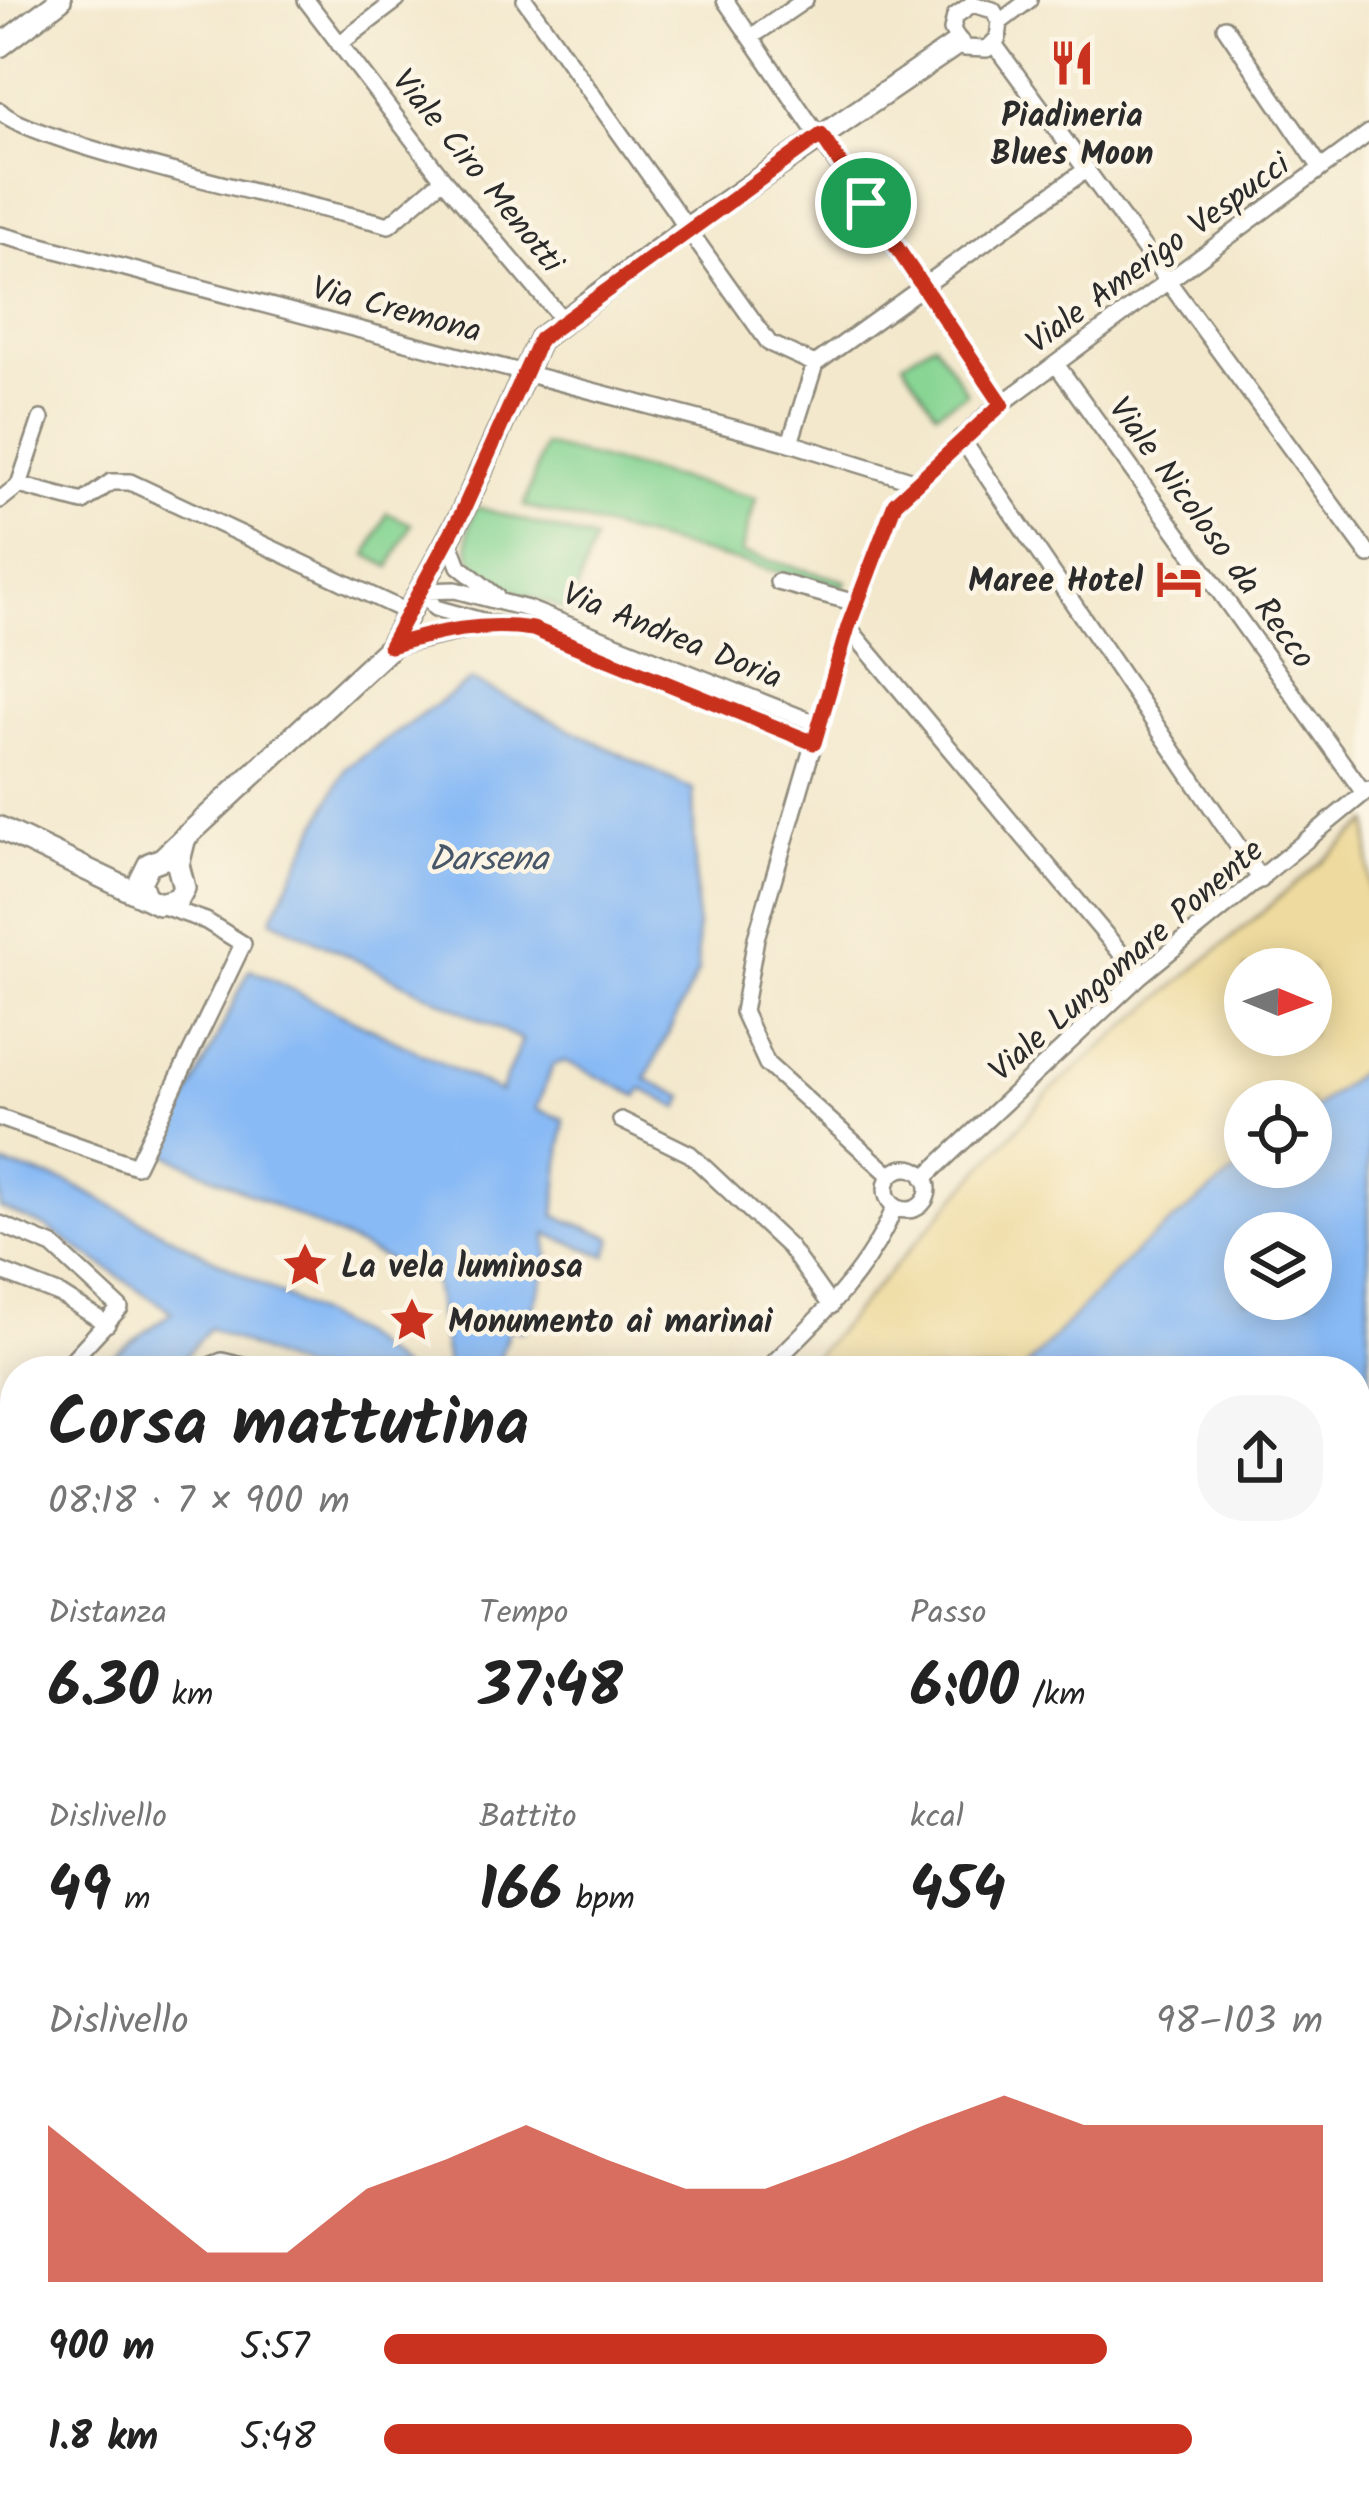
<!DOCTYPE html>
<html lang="it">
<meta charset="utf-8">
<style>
body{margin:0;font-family:Kalam,sans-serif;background:#f6f6f6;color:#222;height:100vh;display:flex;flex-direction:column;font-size:45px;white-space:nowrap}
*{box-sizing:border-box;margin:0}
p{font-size:39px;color:#767676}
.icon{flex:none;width:66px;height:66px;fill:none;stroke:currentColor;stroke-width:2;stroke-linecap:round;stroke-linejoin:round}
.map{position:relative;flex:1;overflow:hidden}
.drawer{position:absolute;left:0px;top:1356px;width:1371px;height:1152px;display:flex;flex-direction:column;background:#fff;border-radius:48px 48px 0 0;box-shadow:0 6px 30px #0003}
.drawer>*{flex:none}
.needle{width:78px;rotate:91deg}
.controls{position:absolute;left:1224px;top:948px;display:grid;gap:24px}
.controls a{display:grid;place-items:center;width:108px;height:108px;border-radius:50%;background:#fff;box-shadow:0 6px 30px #0003;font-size:60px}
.pin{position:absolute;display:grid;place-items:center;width:102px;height:102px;color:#fff;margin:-51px;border:6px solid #fff;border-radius:50%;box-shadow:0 3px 12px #0007}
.round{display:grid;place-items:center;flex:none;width:126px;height:126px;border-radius:48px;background:#f6f6f6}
.headline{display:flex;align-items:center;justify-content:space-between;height:204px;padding:0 48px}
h1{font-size:66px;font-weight:600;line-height:90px}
.metrics{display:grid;grid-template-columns:repeat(3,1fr);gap:18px;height:204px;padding:12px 48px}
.metrics div{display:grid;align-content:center}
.metrics b{font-size:60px;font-weight:600}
.metrics small{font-size:33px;font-weight:400}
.metrics p{font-size:33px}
.chart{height:336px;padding:24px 48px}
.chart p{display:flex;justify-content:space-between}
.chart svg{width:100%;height:216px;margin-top:12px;fill:#c8321e;opacity:.7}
ul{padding:0 48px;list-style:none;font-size:39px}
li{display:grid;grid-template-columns:192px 144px 1fr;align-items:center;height:90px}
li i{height:30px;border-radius:15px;background:#c8321e}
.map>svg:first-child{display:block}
.green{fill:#88d594;stroke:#5a8060;stroke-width:3}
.sand{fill:#eeda9e;stroke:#8c8264;stroke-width:3;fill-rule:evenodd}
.water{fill:#88baf5;stroke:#5a7290;stroke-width:3;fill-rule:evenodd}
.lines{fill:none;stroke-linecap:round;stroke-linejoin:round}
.street-casing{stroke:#8f8a7c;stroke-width:20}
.secondary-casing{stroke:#8f8a7c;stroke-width:26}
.street{stroke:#fff;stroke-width:15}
.secondary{stroke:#fff;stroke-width:21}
.route-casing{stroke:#fff;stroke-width:24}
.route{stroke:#c8321e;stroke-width:15}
.labels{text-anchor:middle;stroke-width:9;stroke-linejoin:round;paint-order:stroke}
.poi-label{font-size:33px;font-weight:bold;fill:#2b2b2b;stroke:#fcf5e5;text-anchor:start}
.street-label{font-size:33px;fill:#2b2b2b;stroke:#fcf5e5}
.water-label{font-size:36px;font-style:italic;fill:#475668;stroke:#fcf5e5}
</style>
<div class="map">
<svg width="1369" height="2508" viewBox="0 0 1369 2508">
<rect width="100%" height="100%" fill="#fcf5e5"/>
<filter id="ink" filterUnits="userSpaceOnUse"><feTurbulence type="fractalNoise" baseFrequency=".00833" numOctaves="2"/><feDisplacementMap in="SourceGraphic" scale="24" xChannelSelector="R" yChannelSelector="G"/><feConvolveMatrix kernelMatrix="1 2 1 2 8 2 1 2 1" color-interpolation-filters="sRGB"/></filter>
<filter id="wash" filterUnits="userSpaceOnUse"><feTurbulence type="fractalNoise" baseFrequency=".004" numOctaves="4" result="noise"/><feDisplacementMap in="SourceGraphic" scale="48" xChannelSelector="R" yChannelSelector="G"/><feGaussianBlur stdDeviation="2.7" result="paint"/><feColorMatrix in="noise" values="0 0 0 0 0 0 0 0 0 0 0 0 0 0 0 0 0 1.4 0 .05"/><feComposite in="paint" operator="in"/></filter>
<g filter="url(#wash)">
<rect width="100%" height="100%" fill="#f3e8cc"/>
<path class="green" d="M934,342L967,393L936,412L903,362Z
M544,445L756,498L741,553L846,581L843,589L524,506Z
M476,507L594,540L570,612C516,588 443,581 476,507Z
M387,513L411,524L390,567L367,555Z
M15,2280V2349L0,2343V2289Z"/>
<path class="sand" d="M1369,822V1065L1311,1111V1101H1245V1164L1137,1250L1022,1371H802L1050,1091ZM1245,969H1311V1035H1245Z
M15,2367V2493H330L296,2508H0V2375Z"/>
<path class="water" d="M471,680L693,790L698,972L646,1079L684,1097L679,1108L642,1089L638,1096L565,1061L553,1065L536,1109L564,1119L555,1216L612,1237L607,1256L547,1234L548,1265L524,1331L509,1328L496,1371H448L434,1282L162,1152L250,969L500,1092L522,1040L271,919L346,768Z
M1369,1065V2508H296L330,2493H1356V1371H1022L1137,1250L1245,1164L1311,1167V1111ZM1311,1233V1299H1245V1233Z
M0,1164L67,1182L358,1335L404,1371H304L209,1328L173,1371H93L172,1312L46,1227L0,1208Z
M15,1458V1558L0,1580V1478Z"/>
</g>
<g filter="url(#ink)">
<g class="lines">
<g class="street-casing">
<path id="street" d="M306,0L443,179L563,320
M525,0L769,343L815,364
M725,0L1002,404
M1000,22L993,10L972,4L955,16L952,30L964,48L987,49L998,38L1000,22L1029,0
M1225,27L1321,168
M751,37L805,0
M339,44L397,0
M994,44L1369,555
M0,111C29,143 327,209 389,225L443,179
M0,235L790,443L917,482
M1056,364L1364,793
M961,438L1261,880
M790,443L815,364L1087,169
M19,485L83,502L111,482H130L411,614
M0,500L19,485L41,419
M449,540L459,566L496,596
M778,582L856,603
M423,591L455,590L528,609L820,725
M423,591L435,608L482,621
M848,627L1140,976
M390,647L494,624L533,629L814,743
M0,1118L136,1166L243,944L206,921L160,905
M621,1120L690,1154L789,1247L831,1306
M886 1189a21 21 0 1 1 42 0a21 21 0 1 1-42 0Z
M891,1176L767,1064L743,1012L756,938L848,627L895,503L989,413L1369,133
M924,1178L1140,976L1369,789
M0,1224L53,1246L120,1308L62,1371
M0,1271L61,1295L107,1324
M196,1371L222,1361L263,1371
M765,1371C815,1322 869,1273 895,1206
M0,1435L15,1452
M0,1436L15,1420
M0,1623L15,1608
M0,1840L15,1830
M0,1879L15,1904
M0,2015L15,2006
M0,2265L15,2256"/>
</g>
<g class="secondary-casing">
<path id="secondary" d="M0,46L60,0
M0,828L159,904L178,899L184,888L178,865L185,837
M145,896L140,882L149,864L162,859L390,647L462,513L540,339L686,229L958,43"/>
</g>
<use href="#street" class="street"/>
<use href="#secondary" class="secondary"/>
</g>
</g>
<g class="lines" filter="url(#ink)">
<g class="route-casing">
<path id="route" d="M821,135L1002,404L895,503L848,627L814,743L533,629C482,622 439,631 390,646L462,513L540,339Z"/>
</g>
<use href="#route" class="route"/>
</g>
<defs>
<g id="restaurant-bare" transform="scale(3.6)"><path d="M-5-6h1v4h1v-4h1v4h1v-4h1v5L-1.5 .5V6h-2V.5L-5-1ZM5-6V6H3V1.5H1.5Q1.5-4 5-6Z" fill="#c8321e" stroke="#fcf5e5" stroke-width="2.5" paint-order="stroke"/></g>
<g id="hotel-bare" transform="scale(3.6)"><path d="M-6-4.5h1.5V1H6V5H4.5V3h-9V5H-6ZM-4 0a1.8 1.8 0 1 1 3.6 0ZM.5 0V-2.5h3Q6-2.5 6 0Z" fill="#c8321e" stroke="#fcf5e5" stroke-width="2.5" paint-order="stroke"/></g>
<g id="sight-bare" transform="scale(3.6)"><path d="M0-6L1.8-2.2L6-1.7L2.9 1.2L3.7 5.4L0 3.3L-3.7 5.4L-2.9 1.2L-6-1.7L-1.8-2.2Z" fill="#c8321e" stroke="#fcf5e5" stroke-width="2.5" paint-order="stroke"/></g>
</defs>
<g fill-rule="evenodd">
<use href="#restaurant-bare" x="1072" y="63"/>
<use href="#hotel-bare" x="1179" y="579"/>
<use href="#sight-bare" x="305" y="1265"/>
<use href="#sight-bare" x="412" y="1320"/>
</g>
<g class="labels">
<g class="poi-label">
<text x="1072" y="126" text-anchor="middle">Piadineria<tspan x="1072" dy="38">Blues Moon</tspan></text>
<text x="1143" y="591" text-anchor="end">Maree Hotel</text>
<text x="341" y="1277">La vela luminosa</text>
<text x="448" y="1332">Monumento ai marinai</text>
</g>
<g class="street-label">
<text transform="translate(479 170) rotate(51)" y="12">Viale Ciro Menotti</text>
<text transform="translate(1157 252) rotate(-36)" y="12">Viale Amerigo Vespucci</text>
<text transform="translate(397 308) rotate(15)" y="12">Via Cremona</text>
<text transform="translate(1213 532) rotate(54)" y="12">Viale Nicoloso da Recco</text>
<text transform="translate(673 634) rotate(22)" y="12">Via Andrea Doria</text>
<text transform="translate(1125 959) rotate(-41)" y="12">Viale Lungomare Ponente</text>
</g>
<g class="water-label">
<text x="488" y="870">Darsena</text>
</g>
</g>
</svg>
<div class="controls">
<a><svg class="needle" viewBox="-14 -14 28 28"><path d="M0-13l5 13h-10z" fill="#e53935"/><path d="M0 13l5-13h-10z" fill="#767676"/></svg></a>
<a><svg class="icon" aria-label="locate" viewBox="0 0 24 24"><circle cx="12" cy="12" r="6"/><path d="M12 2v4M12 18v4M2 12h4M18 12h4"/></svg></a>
<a><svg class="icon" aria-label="layers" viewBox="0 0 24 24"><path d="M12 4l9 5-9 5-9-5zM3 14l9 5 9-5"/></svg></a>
</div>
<div class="pin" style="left:866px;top:203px;background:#1e9e55"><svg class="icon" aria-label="arrive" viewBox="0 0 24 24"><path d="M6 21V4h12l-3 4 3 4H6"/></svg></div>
<section class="drawer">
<div class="headline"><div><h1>Corsa mattutina</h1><p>08:18 · 7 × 900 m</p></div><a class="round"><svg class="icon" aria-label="share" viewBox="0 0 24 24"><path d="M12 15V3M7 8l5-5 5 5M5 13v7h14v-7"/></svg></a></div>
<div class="metrics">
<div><p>Distanza</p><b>6.30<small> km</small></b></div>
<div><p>Tempo</p><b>37:48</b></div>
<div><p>Passo</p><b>6:00<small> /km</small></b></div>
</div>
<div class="metrics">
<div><p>Dislivello</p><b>49<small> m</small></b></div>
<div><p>Battito</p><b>166<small> bpm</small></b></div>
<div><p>kcal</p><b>454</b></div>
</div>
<div class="chart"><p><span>Dislivello</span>98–103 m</p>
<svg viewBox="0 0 160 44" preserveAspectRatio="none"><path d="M0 44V12L10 25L20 38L30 38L40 25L50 19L60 12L70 19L80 25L90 25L100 19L110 12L120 6L130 12L140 12L150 12L160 12V44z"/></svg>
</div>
<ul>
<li><b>900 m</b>5:57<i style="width:77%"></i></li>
<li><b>1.8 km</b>5:48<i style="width:86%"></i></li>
</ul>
</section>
</div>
